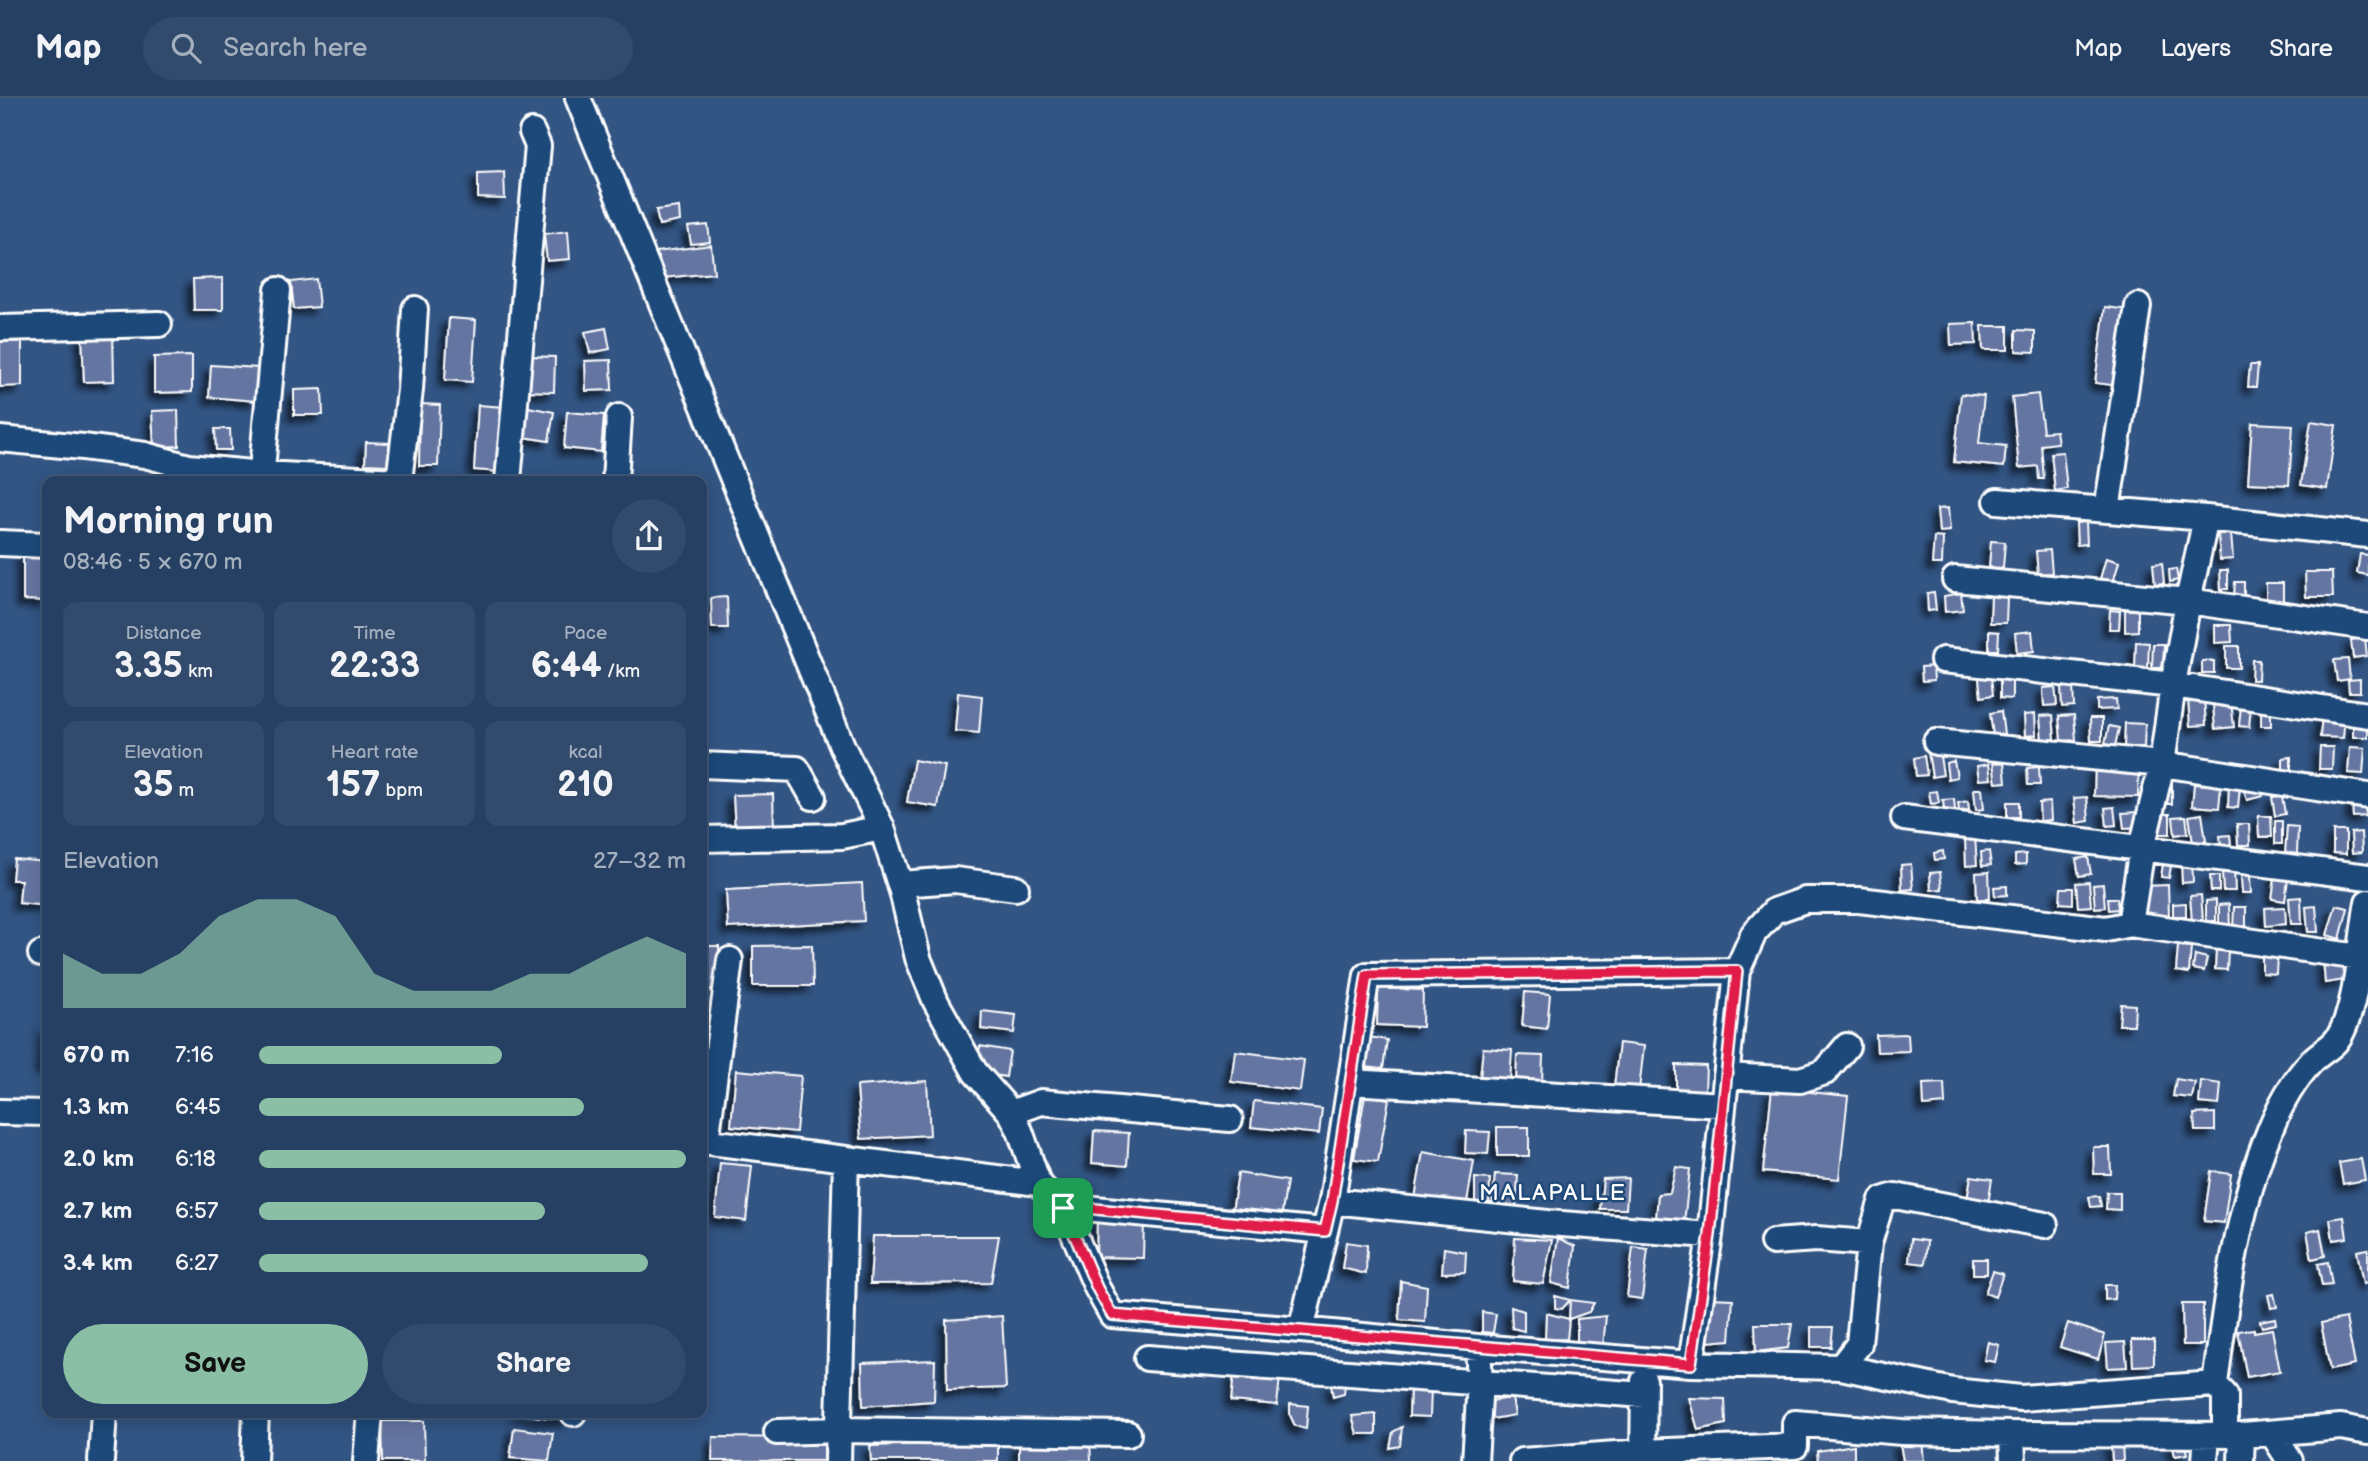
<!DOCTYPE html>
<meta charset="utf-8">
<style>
body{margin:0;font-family:"Balsamiq Sans",sans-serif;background:#324b6c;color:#f1f3f6;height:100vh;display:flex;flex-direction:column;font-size:26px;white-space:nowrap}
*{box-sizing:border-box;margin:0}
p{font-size:23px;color:#a4afbe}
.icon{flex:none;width:38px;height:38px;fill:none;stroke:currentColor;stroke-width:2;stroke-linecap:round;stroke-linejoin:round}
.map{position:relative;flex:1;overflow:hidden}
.panel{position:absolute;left:42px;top:378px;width:665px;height:942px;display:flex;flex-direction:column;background:#264063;border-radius:14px;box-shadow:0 4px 18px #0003,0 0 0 2px #425978}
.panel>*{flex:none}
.pin{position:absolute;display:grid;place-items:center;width:60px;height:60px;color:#fff;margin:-30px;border-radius:14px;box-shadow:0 4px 10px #0006}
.round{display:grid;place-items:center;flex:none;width:74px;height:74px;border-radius:37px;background:#324b6c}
.summary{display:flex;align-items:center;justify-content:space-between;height:119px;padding:0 21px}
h1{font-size:38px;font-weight:700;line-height:52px}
.stats{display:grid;grid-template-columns:repeat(3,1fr);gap:10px;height:119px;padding:7px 21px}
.stats div{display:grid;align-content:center;border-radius:14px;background:#324b6c;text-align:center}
.stats b{font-size:35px;font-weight:700}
.stats small{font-size:19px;font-weight:400}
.stats p{font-size:19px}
.chart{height:196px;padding:14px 21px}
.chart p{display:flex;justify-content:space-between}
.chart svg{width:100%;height:126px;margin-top:7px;fill:#8abfa5;opacity:.7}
.cta{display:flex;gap:14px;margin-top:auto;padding:14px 21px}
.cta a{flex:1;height:80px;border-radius:42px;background:#8abfa5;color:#111;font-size:28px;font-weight:700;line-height:80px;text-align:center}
.cta a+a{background:#324b6c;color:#f1f3f6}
ul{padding:0 21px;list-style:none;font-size:23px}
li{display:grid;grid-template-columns:112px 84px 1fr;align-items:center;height:52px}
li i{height:18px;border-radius:9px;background:#8abfa5}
header{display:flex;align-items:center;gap:42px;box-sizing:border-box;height:98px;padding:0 35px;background:#264063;border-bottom:2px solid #425978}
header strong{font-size:33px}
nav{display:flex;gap:38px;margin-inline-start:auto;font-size:24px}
.search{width:490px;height:63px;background:#324b6c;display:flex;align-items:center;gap:18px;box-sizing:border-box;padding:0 24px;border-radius:38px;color:#a4afbe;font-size:26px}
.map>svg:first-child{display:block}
.building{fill:#6575a1;stroke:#fff;stroke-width:2;filter:url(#shadow)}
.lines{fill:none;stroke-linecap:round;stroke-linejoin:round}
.minor-casing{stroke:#fff;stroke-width:30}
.minor{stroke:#1f4a7a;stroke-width:24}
.route-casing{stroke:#fff;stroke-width:14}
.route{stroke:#e11d48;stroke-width:9}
.labels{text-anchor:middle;stroke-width:5;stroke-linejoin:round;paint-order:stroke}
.quarter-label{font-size:23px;letter-spacing:2px;fill:#fff;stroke:#1f4a7a}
</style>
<header>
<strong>Map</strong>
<div class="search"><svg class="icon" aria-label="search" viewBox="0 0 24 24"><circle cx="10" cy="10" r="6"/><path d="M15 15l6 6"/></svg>Search here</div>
<nav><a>Map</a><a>Layers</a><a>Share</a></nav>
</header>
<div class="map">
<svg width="2368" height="1363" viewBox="0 0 2368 1363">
<defs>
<filter id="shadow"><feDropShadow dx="-6" dy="6" stdDeviation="3.5" flood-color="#0009"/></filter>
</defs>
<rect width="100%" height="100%" fill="#325584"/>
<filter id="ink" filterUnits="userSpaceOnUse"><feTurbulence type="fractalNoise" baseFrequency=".0143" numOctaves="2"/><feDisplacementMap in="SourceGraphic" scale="14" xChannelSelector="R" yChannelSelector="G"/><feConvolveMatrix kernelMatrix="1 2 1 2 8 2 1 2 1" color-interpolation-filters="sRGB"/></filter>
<g filter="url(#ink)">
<path class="building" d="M504,74L505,101L478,100V75Z
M679,109L680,123L659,127L656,112Z
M708,127L710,144L691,146L688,129Z
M568,133L570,161L547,163L544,136Z
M711,147L714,175L652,181L647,155Z
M223,180V212H194L193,181Z
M316,181L319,209L294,211L291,184Z
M2105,209L2130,212L2120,288L2095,285Z
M449,220L476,222L472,284L445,282Z
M1975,225L1976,246L1951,247L1950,226Z
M1982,228H2008V252H1983Z
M606,230L610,251L590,255L585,234Z
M2016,232L2035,233V254L2016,253Z
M113,234L114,283L84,284L82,236Z
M0,243L22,244V288L0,289Z
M192,258V294L154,295V259Z
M527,258L555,259L554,294L526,293Z
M611,262L612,292L586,293L585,263Z
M211,267L258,270L256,303L209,299Z
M2250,267H2258L2256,289H2248Z
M322,291L323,317H294V292Z
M1961,296L1984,298L1979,345L2006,348L2004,369L1954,364Z
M2038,296L2043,334L2056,333L2058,345L2041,347L2044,381H2039L2038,368L2019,370L2012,299Z
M420,306L440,307L438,368H419Z
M478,307L504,309L499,374L474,372Z
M528,309L554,314L549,343L523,339Z
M178,312L179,348L154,349L152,313Z
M567,314L604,317L601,354L564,350Z
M2311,323L2336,327L2327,391L2301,387Z
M2252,325L2293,327L2289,387L2248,385Z
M215,331H230L231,352H216Z
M366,344L390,345L388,367L365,366Z
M2063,354L2067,391L2055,393L2051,355Z
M1948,410L1950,433L1939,434L1937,411Z
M2086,424L2087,446L2077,447L2076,425Z
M2231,435L2233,461L2220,462L2218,436Z
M1934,439L1943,440L1942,466H1932Z
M1991,443L2005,444L2003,470L1989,469Z
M705,446L707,476H702V447Z
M2050,452L2052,475L2038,476L2036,453Z
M2360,456L2368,457V477L2357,475Z
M23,457H47V503L23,502Z
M2106,460L2119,464L2113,485L2100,481Z
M2162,465L2164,485L2155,486L2153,466Z
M2176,471L2178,482L2170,484L2169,472Z
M2220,472H2228V491H2221Z
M2305,474H2332L2333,499H2306Z
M2235,484H2244V499H2234Z
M2266,485H2283V510H2266Z
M1934,494L1936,512L1928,513L1927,495Z
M1961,495L1963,512L1945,514L1944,498Z
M1991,498L2007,499L2006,525H1990Z
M727,499L728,530H712L711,500Z
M2110,512L2120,513L2119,531H2109Z
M2125,512H2138V533L2125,534Z
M2215,527H2231L2232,544L2215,545Z
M1989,533L1999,534L1998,552H1989Z
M2032,533L2034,553L2017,555L2015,535Z
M2365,540L2367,558L2353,560L2351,542Z
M2136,544L2149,545L2148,570H2135Z
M2153,546H2164L2163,570H2152Z
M2226,548H2239V570H2226Z
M2348,561L2350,581L2337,583L2334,562Z
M2252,562H2259L2258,582H2251Z
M2202,563H2214V575H2202Z
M1933,568L1934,582L1922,583L1921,569Z
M1990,570L1993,597L1981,599L1978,572Z
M2000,578L2012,579V601L2000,600Z
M2360,581V594H2349L2348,582Z
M2073,588L2074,608L2062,609L2061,589Z
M2055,589L2057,607L2044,608L2043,590Z
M958,595L982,598L979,635L955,633Z
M2204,600L2206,627L2190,628L2188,601Z
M2116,601L2117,611L2097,612V602Z
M2231,604L2234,629L2215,631L2213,606Z
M2241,607L2251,608L2249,629L2239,628Z
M2261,607H2271V628H2261Z
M2001,613L2004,636L1993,637L1990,615Z
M2035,616L2036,637L2025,638L2024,617Z
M2322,616L2345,617L2343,640L2320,639Z
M2053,617L2055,641L2042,642L2040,618Z
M2074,617L2076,642L2061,643L2059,618Z
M2090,620H2102V643H2091Z
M2368,623V639H2353V624Z
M2125,625L2145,626L2144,649H2124Z
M2109,628L2119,630L2115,648L2105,646Z
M2320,649H2333L2332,671H2319Z
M2350,649L2365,650L2363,676L2348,675Z
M1939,652L1943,677L1932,679L1928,654Z
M1924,658L1927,677L1916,678L1914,660Z
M2291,659V673H2283V660Z
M914,662L945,668L938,709L907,704Z
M1954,663L1957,679L1948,681L1946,665Z
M2004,664L2006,684L1996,685L1993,665Z
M1989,666L1991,681L1979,682L1977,668Z
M2039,669L2040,687H2028L2027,670Z
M2095,669L2139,670L2138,699L2094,698Z
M2162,680H2172V706H2161Z
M2194,686L2221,688L2219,710L2192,708Z
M2229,687L2240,688L2238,710L2228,709Z
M2260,688L2263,698L2247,702L2244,693Z
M1974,691H1982L1984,711L1976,712Z
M1937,693L1939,705L1931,706L1929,694Z
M773,696L774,731L735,733L733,697Z
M2282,698L2285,716L2275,718L2272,699Z
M2087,699L2089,723L2077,725L2074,700Z
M1954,701L1955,712H1944L1943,702Z
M1968,703L1969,712L1959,713L1958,705Z
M2365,703L2366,718L2353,719L2352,704Z
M2007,704H2019V719H2007Z
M2050,704L2051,722L2040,723L2039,705Z
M2114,709L2116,727L2107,728L2105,710Z
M2138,714L2139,729L2124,730L2122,715Z
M2156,716H2170V736H2155Z
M2202,716L2206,743L2193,745L2189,718Z
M2186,718L2188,735L2175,737L2173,719Z
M2258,718H2271L2272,739H2259Z
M2275,723H2282V746H2275Z
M2237,726H2249L2250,747H2238Z
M2287,728L2298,729L2297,756H2285Z
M2333,733H2346V756L2333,755Z
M2361,734L2362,754L2352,755L2351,735Z
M2230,737L2231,747L2221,748L2220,738Z
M1975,739L1977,767L1966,768L1965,740Z
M1943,753L1944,761L1935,762L1934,755Z
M1989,753L1991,767L1982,768L1981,754Z
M2026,756V766L2015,767V757Z
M2088,759L2091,776L2079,778L2076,761Z
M2164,760L2172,761L2169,780L2161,779Z
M14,761L47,764V808L19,805L21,782H12Z
M2192,761L2193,784L2182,785L2181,762Z
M1911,766L1913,791L1902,792L1901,767Z
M2222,773H2234L2235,793H2223Z
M2276,773L2289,774L2285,803L2272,801Z
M1940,774L1942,791L1931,792L1930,775Z
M1989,774L1990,801H1977L1976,775Z
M2210,778H2219V793H2211Z
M2241,778H2250L2251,795H2242Z
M2089,784L2091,808L2078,809L2076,785Z
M862,785L864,823L728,830L726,792Z
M2103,786L2105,809L2095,810L2093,787Z
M2168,787L2169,818L2145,819L2144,788Z
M2007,788V797L1995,798L1994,789Z
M2061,790H2073V806L2060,805Z
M2201,797L2203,822L2192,823L2190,798Z
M2301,799L2302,826H2291L2289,800Z
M2108,800H2117L2118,811L2109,812Z
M2216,802V823H2206V803Z
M2186,805V818H2173V806Z
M2229,806L2230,830H2219V807Z
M2336,807L2348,810L2340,841L2327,837Z
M2316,808L2318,834H2308L2306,809Z
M2234,809H2246V835L2233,834Z
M2285,809L2286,826L2266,828L2265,810Z
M812,847L813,888H753V848Z
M702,848H719L718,892L702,891Z
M2178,848L2191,849L2189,875L2176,873Z
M2216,852L2228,853L2227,872L2215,871Z
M2262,856L2277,857L2276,876L2262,875Z
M2195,857L2207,860L2204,873L2193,871Z
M2343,860L2345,882L2325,885L2323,861Z
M1378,890L1423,892L1422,929L1377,927Z
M1525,894L1550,896L1547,931L1522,928Z
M2121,906L2135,907L2134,927H2119Z
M982,913L1016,917L1014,935L981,931Z
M45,929H47V971L42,970Z
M1908,936L1909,953L1877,954L1876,937Z
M1369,939L1387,942L1383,971L1365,969Z
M1619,945L1644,948L1639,992L1614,989Z
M980,948L1010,953L1006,979L975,974Z
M1483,950L1512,952L1510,983L1480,980Z
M1235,953L1304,962L1300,993L1231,984Z
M1517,957L1543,958L1542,985L1516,984Z
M1676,967L1706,968L1705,994H1676Z
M736,972L801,978L796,1034L731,1028Z
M2176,981L2195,984L2192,1000L2173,998Z
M927,983L930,1037L861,1041L857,988Z
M2201,983L2221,986L2219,1007L2199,1005Z
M1944,985L1945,1006L1924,1008L1923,986Z
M1772,990L1848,998L1839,1081L1763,1074Z
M1365,997L1389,1001L1378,1064L1354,1061Z
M1254,1003L1322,1011L1319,1036L1251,1029Z
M2215,1015V1033H2195L2194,1016Z
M1497,1029H1529V1058H1497Z
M1094,1033L1129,1035L1127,1068L1092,1065Z
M1466,1033L1490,1034L1488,1056L1465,1055Z
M2093,1049H2110L2111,1076H2094Z
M1423,1054L1474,1063L1466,1110L1415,1100Z
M2361,1061L2365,1082L2343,1086L2339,1065Z
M720,1065L752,1068L746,1123L715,1119Z
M1676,1069L1690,1071L1684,1125L1656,1121L1658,1096L1670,1095Z
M2211,1073L2231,1076L2224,1125L2204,1123Z
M1238,1075L1287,1083L1281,1121L1232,1113Z
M1495,1076L1518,1077L1516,1111L1492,1109Z
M1971,1078L1992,1081L1988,1106L1967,1102Z
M1475,1080L1490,1081L1489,1107H1475Z
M1628,1080L1626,1111H1600L1603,1081Z
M2107,1094H2120V1112L2106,1111Z
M2099,1098L2101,1108L2091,1109L2089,1099Z
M2344,1119L2347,1140L2333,1142L2330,1121Z
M1097,1122L1144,1123L1143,1160L1096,1159Z
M2320,1131L2325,1158L2312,1161L2307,1134Z
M873,1138H999L991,1185L870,1186Z
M1515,1140L1552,1142L1543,1186L1513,1183Z
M1558,1140L1575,1148L1570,1190L1551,1185Z
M1911,1141L1927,1143L1925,1166L1909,1164Z
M1346,1144L1367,1147L1366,1176L1342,1170Z
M1633,1149L1648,1151L1642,1201L1627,1199Z
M1444,1150L1466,1154L1465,1174L1442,1175Z
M2368,1151V1185L2363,1186L2357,1153Z
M1973,1161H1987V1176H1973Z
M2328,1164L2332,1187L2322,1188L2318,1166Z
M1993,1173L2003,1176L1995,1199L1985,1195Z
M1401,1183L1427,1188L1425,1224L1399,1222Z
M2105,1187H2115L2114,1201L2105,1202Z
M2274,1196L2277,1209L2271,1210L2268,1197Z
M1555,1198L1570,1202L1562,1211L1555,1210Z
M1710,1200L1733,1201L1730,1242L1708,1244Z
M1570,1202L1594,1205L1589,1214L1569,1221Z
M2182,1206H2203V1247H2183Z
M1511,1209L1524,1213V1233L1512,1230Z
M1482,1214L1496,1216L1493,1235L1482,1234Z
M1546,1215L1569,1221L1567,1241L1545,1242Z
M1002,1218L1006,1290L947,1292L946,1222Z
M1606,1218L1603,1249L1577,1244V1221Z
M2275,1220L2276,1226L2262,1229L2260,1223Z
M2346,1220L2355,1267L2330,1272L2321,1225Z
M2068,1225L2105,1237L2098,1261L2060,1249Z
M1755,1226H1792L1788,1250L1756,1254Z
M1811,1229H1833L1831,1249H1811Z
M2254,1231V1234L2272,1231L2280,1273L2247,1279L2238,1233Z
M2132,1242H2154V1267L2133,1268Z
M1988,1244L1999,1247L1995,1264L1984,1262Z
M2125,1244L2127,1269L2108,1270L2106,1245Z
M935,1262L934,1303L863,1308L862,1265Z
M1234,1275L1280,1279L1277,1307L1231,1303Z
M1345,1286L1344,1296L1333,1299L1331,1287Z
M1431,1289L1430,1319L1409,1318L1410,1290Z
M1512,1300L1515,1317L1492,1321L1490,1303Z
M1689,1300L1725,1301L1726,1326L1698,1332Z
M1290,1306L1308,1308L1306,1331L1295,1328L1290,1317Z
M517,1314H569L568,1322L516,1316Z
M1376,1316V1336H1357L1352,1318Z
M382,1323H424L425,1363H383Z
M1402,1329L1400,1348L1390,1350L1393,1334Z
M514,1330L553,1335L549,1363L510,1360Z
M713,1339L824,1340V1363H712Z
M1922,1342L1924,1363H1903L1900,1345Z
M2185,1343L2188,1356L2175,1358L2172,1345Z
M998,1344V1363H871L870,1348Z
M1019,1344H1090L1091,1363H1019Z
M2122,1345L2123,1363H2112L2111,1346Z
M1854,1347V1363H1818L1817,1353Z"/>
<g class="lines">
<g class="minor-casing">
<path id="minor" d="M578,0L843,650L882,730L902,793L918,860L936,904L975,974L1011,1015
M0,230L159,226
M0,341L83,349L145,357L189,369L262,376L398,383
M261,383L278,192
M399,383L410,292L415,211
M508,383L538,48L532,34
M615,383L619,319
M1997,403L2206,420
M2107,412L2138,208
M0,445L47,447
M1955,481L2188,503L2368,529
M1943,562L2173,587L2368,617
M1936,644L2162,666L2368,698
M702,667L797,671L813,699
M1904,720L2368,779
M702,741L842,738L882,730
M900,786L955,782L1016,790
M41,856L47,857
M2359,859L2130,826L2142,750L2162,666L2173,587L2188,503L2206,420L2368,437
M1726,978L1800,982L1825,974L1847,948
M1351,984L1723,1007
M0,1014L47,1015
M702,1043L846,1061
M706,1044L730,862
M1038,1085L1020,1033L1011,1015L1041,1004L1230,1021
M1332,1103L1367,877L1737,873
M1063,1110H1085L1325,1133L1301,1232
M1325,1133L1332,1103L1548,1125L1710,1137L1737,873L1754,835L1774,813L1805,802H1859L2106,831L2130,826
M1869,1145L1882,1102L1895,1098L2045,1127
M1147,1260L1644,1297
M1691,1266L1841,1269L1859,1246L1869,1145L1816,1141L1773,1144
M1841,1269L1953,1293L2021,1300L2215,1286L2225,1297V1337
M2215,1286C2226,1200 2237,1113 2270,1032C2280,1007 2293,983 2311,964C2318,956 2329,951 2336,943C2357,917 2361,840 2368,804
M573,1314V1315
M777,1334L839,1332L1128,1336
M2272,1335L2290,1363
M2012,1336L2013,1363
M101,1363L104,1314
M254,1363L256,1314
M366,1363L370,1314
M838,1363L846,1061L1038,1085L1063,1110L1097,1190L1112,1217L1301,1232L1478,1249
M1475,1363L1480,1284L1478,1249L1691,1266L1710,1137
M1522,1363L1643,1354L1795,1348V1325L1902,1334L2012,1336L2242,1337L2341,1329L2368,1334
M1643,1363L1644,1283
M2205,1363L2207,1337
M2241,1363L2242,1337"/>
</g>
<use href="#minor" class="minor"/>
</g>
</g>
<g class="lines" filter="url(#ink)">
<g class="route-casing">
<path id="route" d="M1737,873L1710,1137L1691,1266L1112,1217L1097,1190L1063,1110H1085L1325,1133L1332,1103L1367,877Z"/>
</g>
<use href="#route" class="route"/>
</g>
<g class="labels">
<g class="quarter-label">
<text x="1553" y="1102">MALAPALLE</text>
</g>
</g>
</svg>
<div class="pin" style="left:1063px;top:1110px;background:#1e9e55"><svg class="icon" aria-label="arrive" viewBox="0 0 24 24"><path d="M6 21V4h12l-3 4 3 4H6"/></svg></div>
<section class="panel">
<div class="summary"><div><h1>Morning run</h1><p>08:46 · 5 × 670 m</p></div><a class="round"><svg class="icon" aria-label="share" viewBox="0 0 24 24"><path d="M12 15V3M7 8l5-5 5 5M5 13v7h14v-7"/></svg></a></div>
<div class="stats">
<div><p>Distance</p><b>3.35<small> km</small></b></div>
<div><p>Time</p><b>22:33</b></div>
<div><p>Pace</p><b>6:44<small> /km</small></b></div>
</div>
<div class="stats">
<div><p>Elevation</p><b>35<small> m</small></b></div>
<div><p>Heart rate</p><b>157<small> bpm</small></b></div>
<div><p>kcal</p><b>210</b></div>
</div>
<div class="chart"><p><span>Elevation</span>27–32 m</p>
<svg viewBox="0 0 160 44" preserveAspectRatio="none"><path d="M0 44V25L10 32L20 32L30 25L40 12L50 6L60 6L70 12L80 32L90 38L100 38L110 38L120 32L130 32L140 25L150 19L160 25V44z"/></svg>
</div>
<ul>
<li><b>670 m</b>7:16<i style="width:57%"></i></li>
<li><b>1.3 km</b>6:45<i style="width:76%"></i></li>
<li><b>2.0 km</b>6:18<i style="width:100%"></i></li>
<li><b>2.7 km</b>6:57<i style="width:67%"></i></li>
<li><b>3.4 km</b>6:27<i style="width:91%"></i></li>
</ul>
<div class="cta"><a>Save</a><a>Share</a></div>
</section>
</div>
